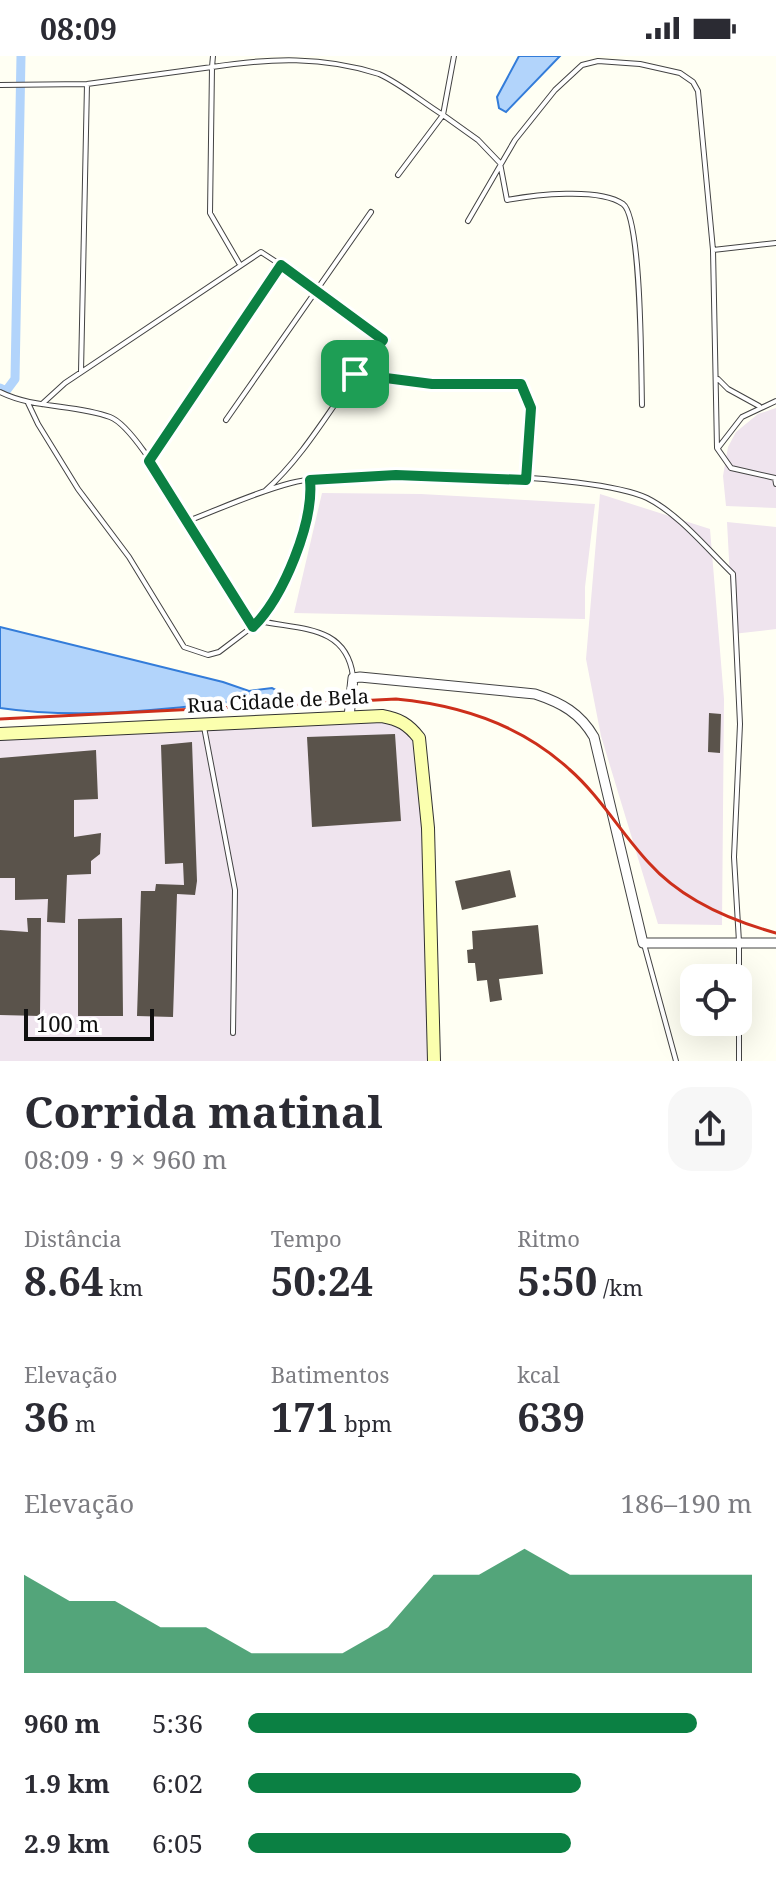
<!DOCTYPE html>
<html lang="pt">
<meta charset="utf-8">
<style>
body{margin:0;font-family:"Noto Serif",serif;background:#f7f7f7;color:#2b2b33;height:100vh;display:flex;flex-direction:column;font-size:30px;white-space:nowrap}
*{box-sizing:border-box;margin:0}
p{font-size:26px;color:#7c7c81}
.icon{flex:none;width:44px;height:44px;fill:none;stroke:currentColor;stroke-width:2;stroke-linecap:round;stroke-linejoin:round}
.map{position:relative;height:1005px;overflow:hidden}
.drawer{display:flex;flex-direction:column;background:#fff;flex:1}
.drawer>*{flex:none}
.buttons{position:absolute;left:680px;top:908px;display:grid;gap:16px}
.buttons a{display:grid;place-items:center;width:72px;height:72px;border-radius:16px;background:#fff;box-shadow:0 8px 32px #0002;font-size:40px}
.scale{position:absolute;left:24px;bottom:20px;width:130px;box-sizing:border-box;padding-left:8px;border:4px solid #101010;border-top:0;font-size:22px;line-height:28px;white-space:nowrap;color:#101010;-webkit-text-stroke:6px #fff;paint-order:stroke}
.pin{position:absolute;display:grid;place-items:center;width:68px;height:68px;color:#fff;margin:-34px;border-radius:16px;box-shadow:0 4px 12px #0006}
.round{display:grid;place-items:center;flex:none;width:84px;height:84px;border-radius:24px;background:#f7f7f7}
.head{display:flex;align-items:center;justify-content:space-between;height:136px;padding:0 24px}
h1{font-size:44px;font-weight:700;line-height:60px}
.figures{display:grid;grid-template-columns:repeat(3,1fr);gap:12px;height:136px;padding:8px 24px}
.figures div{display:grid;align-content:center}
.figures b{font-size:40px;font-weight:700}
.figures small{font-size:22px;font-weight:400}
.figures p{font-size:22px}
.chart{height:224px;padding:16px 24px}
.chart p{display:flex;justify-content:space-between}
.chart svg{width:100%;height:144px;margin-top:8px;fill:#0b8043;opacity:.7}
ul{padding:0 24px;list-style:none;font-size:26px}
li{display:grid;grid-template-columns:128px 96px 1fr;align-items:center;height:60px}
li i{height:20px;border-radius:10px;background:#0b8043}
.status{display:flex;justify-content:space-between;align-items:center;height:56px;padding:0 40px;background:#fff;direction:ltr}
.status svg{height:22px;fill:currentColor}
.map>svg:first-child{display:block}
.industrial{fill:#efe4ee}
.water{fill:#b2d4fb;stroke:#337cd9;stroke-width:2}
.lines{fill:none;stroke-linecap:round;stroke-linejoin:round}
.canal{stroke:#b2d4fb;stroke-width:9}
.building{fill:#5a534b}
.lane-casing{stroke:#434343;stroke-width:6}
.street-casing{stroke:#434343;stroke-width:11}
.secondary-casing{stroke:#323232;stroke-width:14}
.lane{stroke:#fff;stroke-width:4}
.street{stroke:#fff;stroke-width:9}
.secondary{stroke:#fbffae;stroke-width:12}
.rail{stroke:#cd2f1b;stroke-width:3}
.route-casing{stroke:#fff;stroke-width:16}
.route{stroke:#0b8043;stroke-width:10}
.labels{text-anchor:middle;stroke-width:8;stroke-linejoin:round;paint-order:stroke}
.street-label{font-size:20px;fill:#101010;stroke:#fff}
</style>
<div class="status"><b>08:09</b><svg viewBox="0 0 49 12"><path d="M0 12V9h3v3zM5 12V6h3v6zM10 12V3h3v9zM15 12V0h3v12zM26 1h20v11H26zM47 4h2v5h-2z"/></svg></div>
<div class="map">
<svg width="776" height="1005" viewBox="0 0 776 1005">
<rect width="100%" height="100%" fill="#fffff3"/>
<path class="industrial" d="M776,352V452L726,450L723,420L728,391L736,376L758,358Z
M322,437L421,438L595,448L585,531V563L294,557Z
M600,438L710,473L724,643L722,869L658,868L601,680L586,603Z
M727,466L776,471V573L733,578Z
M382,660L419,682L434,1005H0V679Z"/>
<path class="water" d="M519,0H560L506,56L499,52L497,41Z
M0,571L223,626L249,635L272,632L278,635L276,642C255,649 248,644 228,646C154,655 74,663 0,652Z"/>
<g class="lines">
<path class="canal" d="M0,332L6,335L15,323L21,0"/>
</g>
<path class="building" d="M709,657L721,658L720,697L708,696Z
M395,678L401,765L312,771L307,681Z
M192,686L197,825L195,839L177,838L173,961L137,960L141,835H155L156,828L184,829L183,807L165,808L161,689Z
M96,694L98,743L74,744V781L101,777L100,798L91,805V818L67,819L65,867L47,866L48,843L15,844V822H0V702Z
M510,814L516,841L462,854L455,825Z
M27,862H41L40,960L0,959V874L28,876Z
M122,862L123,960H78V863Z
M538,869L543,918L499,923L502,944L490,946L487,924L477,925L475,907H468L467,894L473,893L472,875Z"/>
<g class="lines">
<g class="lane-casing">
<path id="lane" d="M213,0L212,11C270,2 323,0 379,18C401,28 422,46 443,59L398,119
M454,0L443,59L478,84L500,107L507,144C534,139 599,131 623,148C642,162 641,319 642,349
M0,29L87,28L212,11L210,157L239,207
M468,165L515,84L555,34L582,9L598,5L640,8L680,17L693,26L698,35L713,194L776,187
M713,194L717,392L731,412L775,422L776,428
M81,316L87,28
M355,318L432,328H521L531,352L526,424
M718,323L728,333L759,350
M0,336C34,353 74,348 110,361C134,370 172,440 188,465C222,452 256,436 291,427C350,411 593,416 647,442C679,458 707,493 733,518L740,668L734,801L739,886V1005
M28,347L38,368L78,433L129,501L184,591L208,599L219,596L260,565C301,574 346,569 353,620
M42,348L65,327L261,196L281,209L278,215L149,405
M226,364L371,156
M718,392L742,361L776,345
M265,435C313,392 341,331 383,284L281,209
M188,465L253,571
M260,565C284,523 315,474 310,424
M204,671L235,834L233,977
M644,888L676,1005"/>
</g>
<g class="street-casing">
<path id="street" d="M349,661L353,622L360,621L535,638C562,647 580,657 594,681L643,887H776"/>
</g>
<g class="secondary-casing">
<path id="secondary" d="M0,678L382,660C399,663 408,668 419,682L428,772L434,1005"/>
</g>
<use href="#lane" class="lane"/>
<use href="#street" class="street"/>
<use href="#secondary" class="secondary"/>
<path class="rail" d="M0,663L396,643C460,649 520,668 569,713C600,740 621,777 649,807C682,844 729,864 776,877"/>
</g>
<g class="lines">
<g class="route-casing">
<path id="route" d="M281,209L383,284L355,318L432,328H521L531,352L526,424L396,419L310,424C314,466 284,540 253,571L149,405Z"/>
</g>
<use href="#route" class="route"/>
</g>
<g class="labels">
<g class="street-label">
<text transform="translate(278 645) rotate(-3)" y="7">Rua Cidade de Bela</text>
</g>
</g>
</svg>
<div class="buttons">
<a><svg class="icon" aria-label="locate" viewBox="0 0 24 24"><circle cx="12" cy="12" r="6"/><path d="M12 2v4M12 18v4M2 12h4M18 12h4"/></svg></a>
</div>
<div class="scale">100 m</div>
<div class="pin" style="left:355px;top:318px;background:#1e9e55"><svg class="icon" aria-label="arrive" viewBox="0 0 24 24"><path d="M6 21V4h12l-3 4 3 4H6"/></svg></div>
</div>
<section class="drawer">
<div class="head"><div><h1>Corrida matinal</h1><p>08:09 · 9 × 960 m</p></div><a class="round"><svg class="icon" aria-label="share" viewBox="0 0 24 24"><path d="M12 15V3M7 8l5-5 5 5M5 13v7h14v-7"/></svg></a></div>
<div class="figures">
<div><p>Distância</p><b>8.64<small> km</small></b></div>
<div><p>Tempo</p><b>50:24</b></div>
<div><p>Ritmo</p><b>5:50<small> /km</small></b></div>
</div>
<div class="figures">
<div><p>Elevação</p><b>36<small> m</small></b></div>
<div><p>Batimentos</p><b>171<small> bpm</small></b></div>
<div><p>kcal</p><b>639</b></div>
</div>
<div class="chart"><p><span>Elevação</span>186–190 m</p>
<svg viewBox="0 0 160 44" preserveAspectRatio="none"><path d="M0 44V14L10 22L20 22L30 30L40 30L50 38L60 38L70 38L80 30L90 14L100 14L110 6L120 14L130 14L140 14L150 14L160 14V44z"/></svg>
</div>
<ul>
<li><b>960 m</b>5:36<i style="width:89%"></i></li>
<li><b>1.9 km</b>6:02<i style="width:66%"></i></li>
<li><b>2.9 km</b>6:05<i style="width:64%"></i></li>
</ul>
</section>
